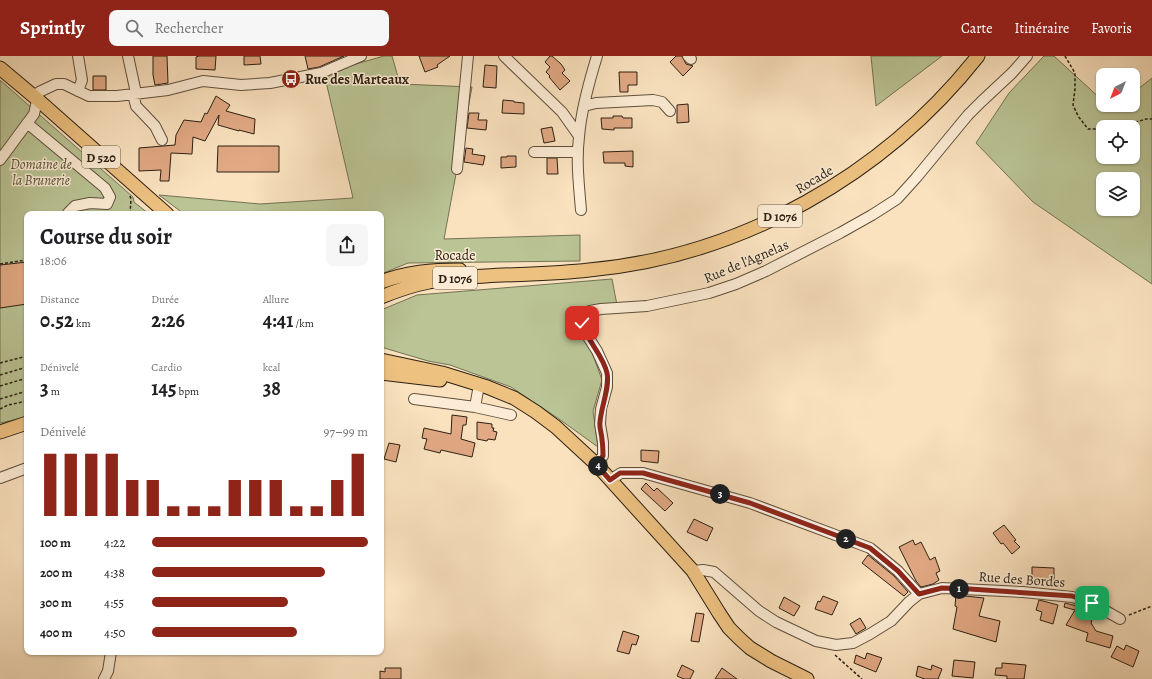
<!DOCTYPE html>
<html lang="fr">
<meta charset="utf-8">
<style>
body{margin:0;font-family:Alegreya,serif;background:#f6f6f6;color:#202124;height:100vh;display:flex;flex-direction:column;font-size:15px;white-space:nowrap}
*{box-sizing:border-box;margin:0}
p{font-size:13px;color:#757577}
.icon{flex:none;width:22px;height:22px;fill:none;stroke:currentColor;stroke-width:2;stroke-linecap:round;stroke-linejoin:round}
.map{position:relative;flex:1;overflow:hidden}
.details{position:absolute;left:24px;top:155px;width:360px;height:444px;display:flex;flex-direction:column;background:#fff;border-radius:8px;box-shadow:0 1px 3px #0004}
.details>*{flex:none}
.needle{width:26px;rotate:222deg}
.fabs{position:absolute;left:1096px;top:12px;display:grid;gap:8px}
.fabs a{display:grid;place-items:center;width:44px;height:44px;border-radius:8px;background:#fff;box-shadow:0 1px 3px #0004;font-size:20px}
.pin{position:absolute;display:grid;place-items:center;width:34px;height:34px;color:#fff;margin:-17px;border-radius:8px;box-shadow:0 2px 6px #0006}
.km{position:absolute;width:20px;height:20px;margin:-10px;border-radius:50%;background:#222;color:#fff;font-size:11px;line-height:20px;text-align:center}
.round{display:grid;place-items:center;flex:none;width:42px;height:42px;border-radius:8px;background:#f6f6f6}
.summary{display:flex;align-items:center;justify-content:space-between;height:68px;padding:0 16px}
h1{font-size:22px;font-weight:700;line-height:30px}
.stats{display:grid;grid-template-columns:repeat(3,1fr);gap:6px;height:68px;padding:4px 16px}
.stats div{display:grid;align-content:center}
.stats b{font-size:20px;font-weight:700}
.stats small{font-size:11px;font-weight:400}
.stats p{font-size:11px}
.chart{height:112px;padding:8px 16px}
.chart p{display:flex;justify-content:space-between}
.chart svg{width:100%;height:72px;margin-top:4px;stroke:#8f2418;stroke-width:6}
ul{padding:0 16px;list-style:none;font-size:13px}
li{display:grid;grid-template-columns:64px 48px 1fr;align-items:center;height:30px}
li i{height:10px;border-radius:5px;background:#8f2418}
header{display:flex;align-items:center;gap:24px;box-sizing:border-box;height:56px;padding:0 20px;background:#8f2418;color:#fff}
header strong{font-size:19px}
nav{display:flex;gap:22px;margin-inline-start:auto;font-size:14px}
.search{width:280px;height:36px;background:#f6f6f6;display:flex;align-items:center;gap:10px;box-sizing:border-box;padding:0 14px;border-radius:8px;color:#757577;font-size:15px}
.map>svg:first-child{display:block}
.green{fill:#bac495;stroke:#737254;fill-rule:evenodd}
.building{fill:#e1a984;stroke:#2c2012}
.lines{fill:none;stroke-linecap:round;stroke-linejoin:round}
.minor-casing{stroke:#60503d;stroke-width:12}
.major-casing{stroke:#2c2012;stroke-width:15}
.path{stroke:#2c2012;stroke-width:1.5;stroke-dasharray:3 2;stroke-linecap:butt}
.minor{stroke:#fcecd5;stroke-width:10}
.major{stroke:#edc180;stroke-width:13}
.route-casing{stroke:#fff;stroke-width:8}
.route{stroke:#8f2418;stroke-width:5}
.labels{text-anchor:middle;stroke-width:3;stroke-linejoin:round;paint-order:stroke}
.shield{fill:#fcecd5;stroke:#6a5d4c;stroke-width:1}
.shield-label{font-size:13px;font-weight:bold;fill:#2c2012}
.poi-label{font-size:14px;font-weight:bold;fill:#2c2012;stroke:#fcecd5;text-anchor:start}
.park-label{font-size:14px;font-style:italic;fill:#575139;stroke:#fcecd5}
.street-label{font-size:14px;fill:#2c2012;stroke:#fcecd5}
</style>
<header>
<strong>Sprintly</strong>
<div class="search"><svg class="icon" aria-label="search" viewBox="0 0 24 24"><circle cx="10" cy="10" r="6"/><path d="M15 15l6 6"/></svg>Rechercher</div>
<nav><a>Carte</a><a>Itinéraire</a><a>Favoris</a></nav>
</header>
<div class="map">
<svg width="1152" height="623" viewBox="0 0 1152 623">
<rect width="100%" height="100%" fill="#fae2bf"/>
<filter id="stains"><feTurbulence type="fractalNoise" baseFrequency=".005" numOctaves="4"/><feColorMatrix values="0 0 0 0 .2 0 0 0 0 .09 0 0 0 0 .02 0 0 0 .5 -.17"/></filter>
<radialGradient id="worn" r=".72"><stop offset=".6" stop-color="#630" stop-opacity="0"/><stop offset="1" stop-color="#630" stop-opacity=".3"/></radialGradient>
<path class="green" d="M384,0H392L400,28L472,31L444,183L580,179V205L408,207L381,218V158H184L159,139L260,148L353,142L324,17Z
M871,0H942L876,50Z
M1044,0H1054L1103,45V49H1108L1113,54L1119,49H1133V37L1152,22V228L1033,146L976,87L1009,37ZM1103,71H1133V101H1103ZM1103,123H1133V153H1103Z
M0,24L133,141L134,146L149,158H27V361L0,367Z
M612,223L617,249L572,259L593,299L602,324L593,355L598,391L559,363L511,331L450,309L428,305L381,291V254L417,239Z"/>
<path class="building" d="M153,0H167L168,27L155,29L153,19Z
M199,0H216L215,14L196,13V1Z
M244,0H260L261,8L244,9Z
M305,0H344L319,11L308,13Z
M419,0H450L437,9L438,11L425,16Z
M550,0H552L561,8L565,14L562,17L570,25L560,34L549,21L550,20L546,16L550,11L545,6Z
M676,0H682L686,8L693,10L683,20L670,6Z
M485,9L497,10L496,32L483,31Z
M619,16H637V29H628V36H620Z
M93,20H106V34H93Z
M216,40L230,49L226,55L255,63L254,78L239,74V75L218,69L219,59L205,85L193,81L192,98L171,97L169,125H160L161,114L139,115V92L175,89L176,79L184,64L201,66L205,57L207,58Z
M503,44L514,45V46L524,47V58L502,57Z
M688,48L689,66L677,67V49Z
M469,57H479L478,64H487L486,74L467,72Z
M613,60H622L623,62H632V72H614V74L602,73L601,62H613Z
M552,71L555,85L544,87L541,73Z
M218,90H279V116H217Z
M466,92L473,93L472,98L485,100L483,109L464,106Z
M633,95V111L625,110V107H604L603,96Z
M507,100H516V111L501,112V101H507Z
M547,102H557L558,118H547Z
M27,206V248L0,252V209Z
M452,359L467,361L466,369H463L461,383L475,387L472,401L441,394L440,397L424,393L427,383L422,382L424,372L451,378Z
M477,366L492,368V372H494L493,375L497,376L495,384L488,383L487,385L477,383Z
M389,387L400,389L396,406L384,403Z
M641,394L659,395L658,407L641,405Z
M646,427L654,435L657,432L673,447L665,455L641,433Z
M694,463L713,472L707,485L687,476Z
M1004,469L1016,484L1014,485L1020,491L1012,498L1003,487L1001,488L993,477Z
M913,484L915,489L921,486L930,504L935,501L940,515L936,517L939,524L933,528L921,531L916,525L899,491Z
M868,499L894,520L908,536L904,540L862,507Z
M1032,511L1054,512V526L1032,525Z
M956,539L984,542L979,560L1000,565L996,586L953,573L957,551L955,550Z
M823,540L838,546L832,559L815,553L818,545L820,546Z
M784,541L800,550L794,560L779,552Z
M1039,544L1058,549L1053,568L1040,564L1042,556L1036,554Z
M1065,547L1089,553L1094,556L1091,567L1096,575L1113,580L1110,592L1086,585L1088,577L1066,569L1075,554L1064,551Z
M696,557L704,558L699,586L691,585Z
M860,562L866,572L856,578L850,568Z
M623,575L639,580L636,589L632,588L629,598L617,595Z
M1126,589L1139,595L1133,611L1111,601L1117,590L1124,594Z
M867,597L882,602L876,616L854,607L856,599L865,603Z
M954,604L975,606L973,622L952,620Z
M1002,607L1026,609L1024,623H1007V620L995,619L996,612H1002Z
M682,609L694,615L690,623H684L677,620Z
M932,609L942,613L938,623H925L916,620L918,610L931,614Z
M385,612H401V623H380V615L385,616Z
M722,612L737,623H715Z"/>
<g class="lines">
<g class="minor-casing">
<path id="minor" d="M128,0L136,37
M504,0L562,56L579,80
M688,0L691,3
M78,35L82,24L78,0
M133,38L136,50L155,70L162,84
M584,50L596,47L653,44L662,46L670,55
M27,67L105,132L110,141L107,148L90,147L75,150L68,157V158
M534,96H578
M0,104L34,58L39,36L56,28H64L89,40H117L168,34L203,25L241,29L270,27L321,17L361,0
M457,113L468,0
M581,154C579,130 576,105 579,81C581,54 589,26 597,0
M414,343L475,351L511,359
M475,351L479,329
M596,408L603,400V386L600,368L601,353L607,331V317L597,295L585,276L582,267L585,260L590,255L601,253L647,250L709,237L736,228L766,215L840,177L872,159L897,143L916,122L968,59L981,46L1012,17L1027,0
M0,422L27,412
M610,424L621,417H643L750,447L870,492L898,515L919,538
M693,515L703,514L714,516L759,555L776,566L816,585L836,589L853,587L870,578L891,565L909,546L919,538L942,532L1023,536L1072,541L1092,547L1120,563
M104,623L108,615L111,596"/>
</g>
<g class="major-casing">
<path id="major" d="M0,12L37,43L167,158
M381,226C407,216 432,214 460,214
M381,241C396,235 413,229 429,226C448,222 467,221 486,220C520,218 555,218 589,214C742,200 884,119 978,0
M381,304L442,317L487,331L514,342L536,356L556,371L596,408L693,515L719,557L729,572L740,583L750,592L771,605L807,623
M381,317L440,324
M0,376L27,367"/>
</g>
<path class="path" d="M1065,0L1075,17V33L1073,49L1078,60L1088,73H1103
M1121,71L1146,63H1152
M130,140L131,143L130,158
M0,208L27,204
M0,307L27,300
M0,319L27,311
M0,330L27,322
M0,343L27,335
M0,353L8,349L27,345
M1129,559L1152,550
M835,599L862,623"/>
<use href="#minor" class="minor"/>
<use href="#major" class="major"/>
</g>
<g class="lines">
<g class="route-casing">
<path id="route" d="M582,267C587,285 603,299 607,317C610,331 601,351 600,366C599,372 602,378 602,384C603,390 603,395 603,400L596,408L610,424L620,417H643L750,447L870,492L898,515L919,538L942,532L970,533L1072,540L1092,547"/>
</g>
<use href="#route" class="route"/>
</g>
<defs>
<g id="bus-disc" transform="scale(1)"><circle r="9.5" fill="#8f2418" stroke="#fcecd5"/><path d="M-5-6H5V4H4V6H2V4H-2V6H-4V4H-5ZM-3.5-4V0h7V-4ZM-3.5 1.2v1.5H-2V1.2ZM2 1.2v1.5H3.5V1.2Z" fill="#fff"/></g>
</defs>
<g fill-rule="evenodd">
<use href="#bus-disc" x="291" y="23"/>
</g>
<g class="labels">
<g class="shield">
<rect x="82" y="90" width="38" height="22" rx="3"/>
<rect x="758" y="149" width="44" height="22" rx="3"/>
<rect x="433" y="211" width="44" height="22" rx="3"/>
</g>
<g class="shield-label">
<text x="101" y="106">D 520</text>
<text x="780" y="165">D 1076</text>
<text x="455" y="227">D 1076</text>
</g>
<g class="poi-label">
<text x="305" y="28">Rue des Marteaux</text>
</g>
<g class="park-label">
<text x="41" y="113">Domaine de<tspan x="41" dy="16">la Brunerie</tspan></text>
</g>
<g class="street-label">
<text transform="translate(814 123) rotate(-31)" y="5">Rocade</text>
<text x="455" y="204">Rocade</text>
<text transform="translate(746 205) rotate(-23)" y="5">Rue de l'Agnelas</text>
<text transform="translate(1022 523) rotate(4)" y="5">Rue des Bordes</text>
</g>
</g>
<rect width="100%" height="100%" filter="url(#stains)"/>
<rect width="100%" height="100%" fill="url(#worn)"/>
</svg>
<div class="fabs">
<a><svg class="needle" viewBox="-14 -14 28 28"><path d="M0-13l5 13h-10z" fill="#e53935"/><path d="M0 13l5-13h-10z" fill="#757577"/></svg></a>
<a><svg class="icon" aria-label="locate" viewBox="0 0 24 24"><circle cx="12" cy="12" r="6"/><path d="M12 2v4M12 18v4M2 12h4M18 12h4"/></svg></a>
<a><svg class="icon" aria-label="layers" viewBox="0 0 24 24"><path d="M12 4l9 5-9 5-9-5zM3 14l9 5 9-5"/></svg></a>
</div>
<div class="pin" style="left:1092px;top:547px;background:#1e9e55"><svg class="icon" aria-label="arrive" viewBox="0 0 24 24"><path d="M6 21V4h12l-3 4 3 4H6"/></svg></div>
<div class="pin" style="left:582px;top:267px;background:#d93025"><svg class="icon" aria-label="check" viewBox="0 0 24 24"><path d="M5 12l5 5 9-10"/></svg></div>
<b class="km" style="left:959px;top:533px">1</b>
<b class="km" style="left:846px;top:483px">2</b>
<b class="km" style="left:720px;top:438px">3</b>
<b class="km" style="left:598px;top:410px">4</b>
<section class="details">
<div class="summary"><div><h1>Course du soir</h1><p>18:06</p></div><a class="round"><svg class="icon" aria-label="share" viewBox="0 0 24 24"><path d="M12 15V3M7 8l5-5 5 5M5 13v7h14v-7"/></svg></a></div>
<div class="stats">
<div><p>Distance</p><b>0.52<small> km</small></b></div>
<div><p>Durée</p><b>2:26</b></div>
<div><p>Allure</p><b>4:41<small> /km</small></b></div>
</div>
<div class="stats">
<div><p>Dénivelé</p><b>3<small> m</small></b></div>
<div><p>Cardio</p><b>145<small> bpm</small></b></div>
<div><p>kcal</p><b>38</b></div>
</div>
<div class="chart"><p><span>Dénivelé</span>97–99 m</p>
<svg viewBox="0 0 160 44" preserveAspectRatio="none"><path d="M5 44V6M15 44V6M25 44V6M35 44V6M45 44V22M55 44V22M65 44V38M75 44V38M85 44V38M95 44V22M105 44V22M115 44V22M125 44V38M135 44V38M145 44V22M155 44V6"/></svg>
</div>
<ul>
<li><b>100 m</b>4:22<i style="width:100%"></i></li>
<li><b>200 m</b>4:38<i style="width:80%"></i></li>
<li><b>300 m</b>4:55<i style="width:63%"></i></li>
<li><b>400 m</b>4:50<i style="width:67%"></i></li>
</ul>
</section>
</div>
